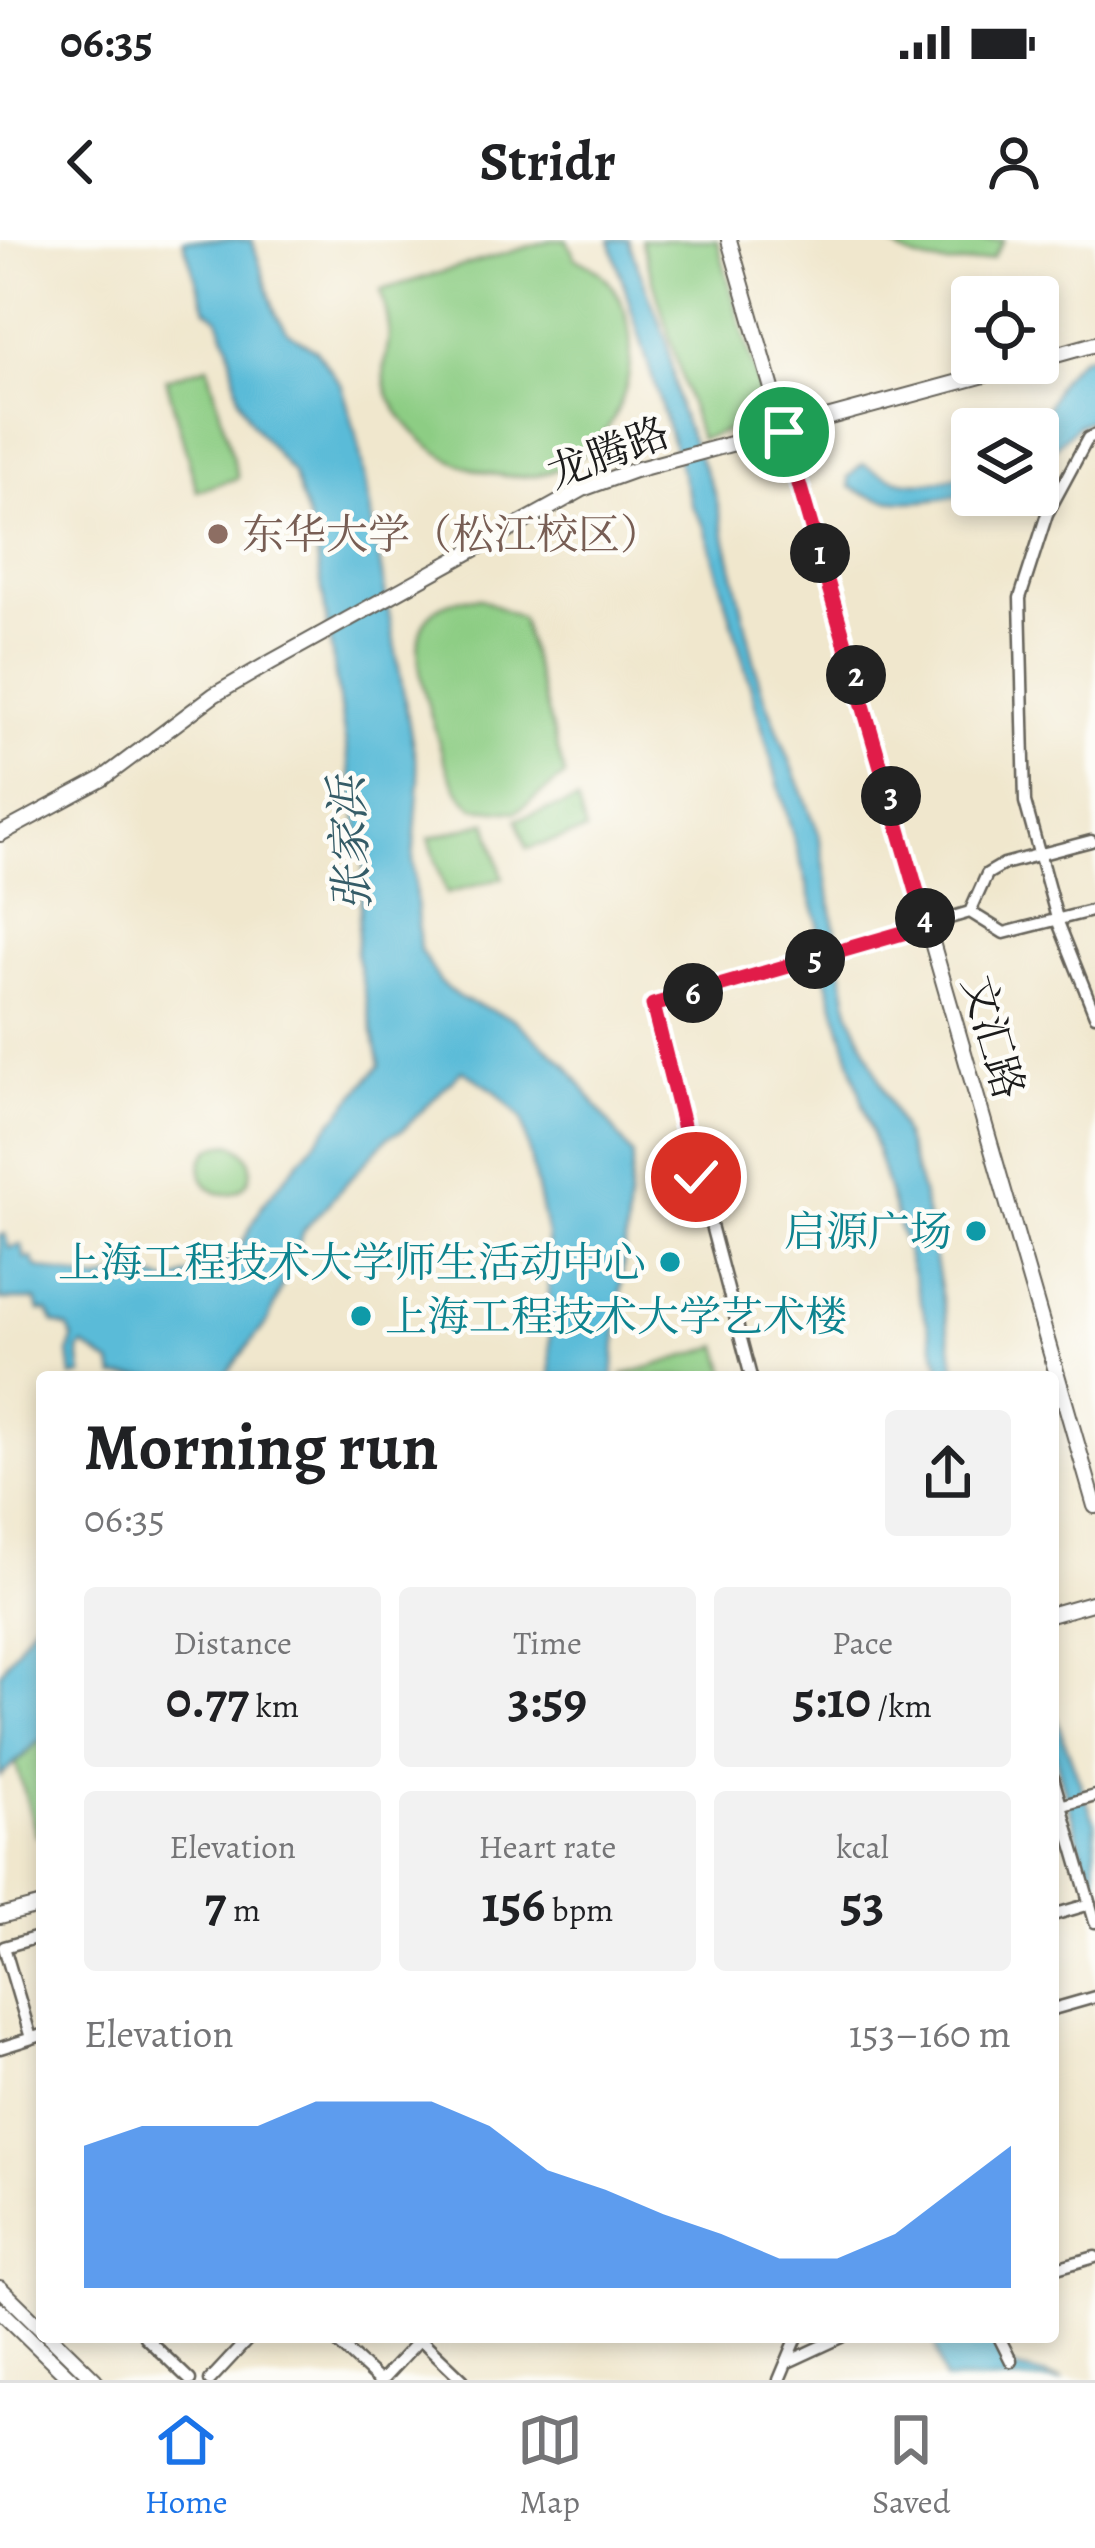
<!DOCTYPE html>
<meta charset="utf-8">
<style>
body{margin:0;font-family:Alegreya,"Noto Serif SC",serif;background:#f2f2f2;color:#202124;height:100vh;display:flex;flex-direction:column;font-size:45px;white-space:nowrap}
*{box-sizing:border-box;margin:0}
p{font-size:39px;color:#757577}
.icon{flex:none;width:66px;height:66px;fill:none;stroke:currentColor;stroke-width:2;stroke-linecap:round;stroke-linejoin:round}
.map{position:relative;flex:1;overflow:hidden}
.panel{position:absolute;left:36px;top:1131px;width:1023px;height:972px;display:flex;flex-direction:column;background:#fff;border-radius:12px;box-shadow:0 6px 18px #0003}
.panel>*{flex:none}
.buttons{position:absolute;left:951px;top:36px;display:grid;gap:24px}
.buttons a{display:grid;place-items:center;width:108px;height:108px;border-radius:12px;background:#fff;box-shadow:0 6px 18px #0003;font-size:60px}
.pin{position:absolute;display:grid;place-items:center;width:102px;height:102px;color:#fff;margin:-51px;border:6px solid #fff;border-radius:50%;box-shadow:0 3px 12px #0007}
.km{position:absolute;width:60px;height:60px;margin:-30px;border-radius:50%;background:#222;color:#fff;font-size:33px;line-height:60px;text-align:center}
.round{display:grid;place-items:center;flex:none;width:126px;height:126px;border-radius:12px;background:#f2f2f2}
.headline{display:flex;align-items:center;justify-content:space-between;height:204px;padding:0 48px}
h1{font-size:66px;font-weight:600;line-height:90px}
.figures{display:grid;grid-template-columns:repeat(3,1fr);gap:18px;height:204px;padding:12px 48px}
.figures div{display:grid;align-content:center;border-radius:12px;background:#f2f2f2;text-align:center}
.figures b{font-size:51px;font-weight:600}
.figures small{font-size:33px;font-weight:400}
.figures p{font-size:33px}
.chart{height:336px;padding:24px 48px}
.chart p{display:flex;justify-content:space-between}
.chart svg{width:100%;height:216px;margin-top:12px;fill:#1a73e8;opacity:.7}
.status{display:flex;justify-content:space-between;align-items:center;height:84px;padding:0 60px;background:#fff;direction:ltr}
.status svg{height:33px;fill:currentColor}
header{display:flex;justify-content:space-between;align-items:center;height:156px;padding:0 48px;background:#fff;font-size:54px;font-weight:600}
.dock{display:flex;justify-content:space-around;align-items:center;height:168px;border-top:3px solid #e0e0e0;background:#fff;font-size:33px;color:#757577}
.dock a{display:grid;justify-items:center;gap:6px}
.dock .current{color:#1a73e8}
.map>svg:first-child{display:block}
.green{fill:#8dcd84;stroke:#547450;stroke-width:3}
.water{fill:#5abbd8;stroke:#3b6c7a;stroke-width:3}
.lines{fill:none;stroke-linecap:round;stroke-linejoin:round}
.street-casing{stroke:#66635a;stroke-width:15}
.secondary-casing{stroke:#66635a;stroke-width:18}
.street{stroke:#fff;stroke-width:10}
.secondary{stroke:#fff;stroke-width:14}
.route-casing{stroke:#fff;stroke-width:24}
.route{stroke:#e11d48;stroke-width:15}
.education-dot{fill:#8d6e63;stroke:#fdfcf7;stroke-width:4.5}
.culture-dot{fill:#0f9aa8;stroke:#fdfcf7;stroke-width:4.5}
.labels{text-anchor:middle;stroke-width:9;stroke-linejoin:round;paint-order:stroke}
.street-label{font-size:42px;fill:#1c1c1c;stroke:#fdfcf7}
.education-label{font-size:42px;fill:#785e54;stroke:#fdfcf7;text-anchor:start}
.culture-label{font-size:42px;fill:#0d838f;stroke:#fdfcf7;text-anchor:end}
.water-label{font-size:45px;font-style:italic;fill:#355c67;stroke:#fdfcf7}
</style>
<div class="status"><b>06:35</b><svg viewBox="0 0 49 12"><path d="M0 12V9h3v3zM5 12V6h3v6zM10 12V3h3v9zM15 12V0h3v12zM26 1h20v11H26zM47 4h2v5h-2z"/></svg></div>
<header><svg class="icon" aria-label="back" viewBox="0 0 24 24"><path d="M15 5l-7 7 7 7"/></svg>Stridr<svg class="icon" aria-label="person" viewBox="0 0 24 24"><circle cx="12" cy="8" r="4"/><path d="M4 21q1-7 8-7t8 7"/></svg></header>
<div class="map">
<svg width="1095" height="2140" viewBox="0 0 1095 2140">
<rect width="100%" height="100%" fill="#fdfcf7"/>
<filter id="ink" filterUnits="userSpaceOnUse"><feTurbulence type="fractalNoise" baseFrequency=".00833" numOctaves="2"/><feDisplacementMap in="SourceGraphic" scale="24" xChannelSelector="R" yChannelSelector="G"/><feConvolveMatrix kernelMatrix="1 2 1 2 8 2 1 2 1" color-interpolation-filters="sRGB"/></filter>
<filter id="wash" filterUnits="userSpaceOnUse"><feTurbulence type="fractalNoise" baseFrequency=".004" numOctaves="4" result="noise"/><feDisplacementMap in="SourceGraphic" scale="48" xChannelSelector="R" yChannelSelector="G"/><feGaussianBlur stdDeviation="2.7" result="paint"/><feColorMatrix in="noise" values="0 0 0 0 0 0 0 0 0 0 0 0 0 0 0 0 0 1.4 0 .05"/><feComposite in="paint" operator="in"/></filter>
<g filter="url(#wash)">
<rect width="100%" height="100%" fill="#f0e7cd"/>
<path class="green" d="M551,0H567L575,18C679,54 633,280 473,229C438,218 407,192 390,158C379,135 387,119 389,95C390,81 384,64 381,50Z
M641,0H717L768,179L700,199Z
M886,0H1004L993,18C957,29 913,27 886,0Z
M208,126L238,238L197,251L166,139Z
M480,358L521,378L565,536L516,572L475,568C448,547 444,518 434,486C418,432 394,358 480,358Z
M577,561L586,591L527,609L517,579Z
M487,582L503,638L446,654L429,598Z
M201 929a25 25 0 1 1 50 0a25 25 0 1 1-50 0Z
M719,1106L728,1137H623V1135Z
M42,1498V1594L37,1596L16,1524Z"/>
<path class="water" d="M183,0H252L276,74L288,92L316,110L342,146L357,197L419,539L413,621L420,710L440,742L461,759L512,778L566,824L633,916L613,1137H551L547,995L522,879L495,851L462,830L403,890L388,897L304,990L268,1081L224,1137H115L111,1124L83,1105L79,1110L82,1135L72,1137L69,1112L73,1099L68,1088L54,1083L48,1071H39L36,1060H0V995L5,994L9,1008L22,1005L25,1019L32,1018L36,1027L99,1041L129,1031L170,1042L227,1020L237,1013L263,964L380,825L356,712L364,624L314,297L293,234L251,183L239,158L228,103L218,78L206,69Z
M610,0H628L666,99L680,171L716,257L760,445L819,594L849,770L902,890L922,952L957,1137H943L816,703L818,683L705,287L692,266Z
M1084,116H1095V178L1078,185L1038,224C1038,186 1051,138 1084,116Z
M863,224C903,249 928,246 972,232V253C931,262 887,269 850,247L848,237Z
M42,1361V1498L0,1536V1433L36,1379Z
M1053,1470L1095,1583V1657L1053,1510Z
M933,2097H993L1005,2126L1064,2140H944Z"/>
</g>
<g filter="url(#ink)">
<g class="lines">
<g class="street-casing">
<path id="street" d="M1095,195L1088,198L1047,274L1020,358L1025,562L1058,682L1095,775
M970,672L1004,693L1095,670
M751,1137L653,765L970,672L987,634L1004,624L1091,601
M1053,1538L1095,1682
M1053,1568L1095,1556
M1053,1675L1090,1664
M1053,1769L1095,1757
M31,1798L4,1707L42,1696
M0,1808L42,1795
M1053,2029L1095,2017
M145,2097L190,2140
M332,2097L378,2140
M418,2097L463,2140
M999,2097L1011,2121
M788,2122L842,2097
M210,2140L250,2097
M382,2140L420,2099
M779,2140L797,2097"/>
</g>
<g class="secondary-casing">
<path id="secondary" d="M729,0L1095,1266
M1038,120L1095,104
M0,594L102,539L214,455L271,422L585,248L635,230L1029,123
M1053,1374L1095,1362
M0,1676L42,1665
M0,2048L42,2089
M0,2070L72,2140
M51,2097L95,2140"/>
</g>
<use href="#street" class="street"/>
<use href="#secondary" class="secondary"/>
</g>
</g>
<g class="lines" filter="url(#ink)">
<g class="route-casing">
<path id="route" d="M696,937L653,765L927,686L784,192"/>
</g>
<use href="#route" class="route"/>
</g>
<circle class="education-dot" cx="218" cy="294" r="12"/>
<g class="culture-dot">
<circle cx="976" cy="991" r="12"/>
<circle cx="670" cy="1022" r="12"/>
<circle cx="361" cy="1076" r="12"/>
</g>
<g class="labels">
<g class="street-label">
<text transform="translate(608 212) rotate(-21)" y="15">龙腾路</text>
<text transform="translate(994 797) rotate(74)" y="15">文汇路</text>
</g>
<g class="education-label">
<text x="242" y="309">东华大学（松江校区）</text>
</g>
<g class="culture-label">
<text x="952" y="1006">启源广场</text>
<text x="646" y="1037">上海工程技术大学师生活动中心</text>
<text x="385" y="1091" text-anchor="start">上海工程技术大学艺术楼</text>
</g>
<g class="water-label">
<text transform="translate(349 604) rotate(-93)" y="16">张家浜</text>
</g>
</g>
</svg>
<div class="buttons">
<a><svg class="icon" aria-label="locate" viewBox="0 0 24 24"><circle cx="12" cy="12" r="6"/><path d="M12 2v4M12 18v4M2 12h4M18 12h4"/></svg></a>
<a><svg class="icon" aria-label="layers" viewBox="0 0 24 24"><path d="M12 4l9 5-9 5-9-5zM3 14l9 5 9-5"/></svg></a>
</div>
<div class="pin" style="left:784px;top:192px;background:#1e9e55"><svg class="icon" aria-label="arrive" viewBox="0 0 24 24"><path d="M6 21V4h12l-3 4 3 4H6"/></svg></div>
<div class="pin" style="left:696px;top:937px;background:#d93025"><svg class="icon" aria-label="check" viewBox="0 0 24 24"><path d="M5 12l5 5 9-10"/></svg></div>
<b class="km" style="left:820px;top:313px">1</b>
<b class="km" style="left:856px;top:435px">2</b>
<b class="km" style="left:891px;top:556px">3</b>
<b class="km" style="left:925px;top:678px">4</b>
<b class="km" style="left:815px;top:719px">5</b>
<b class="km" style="left:693px;top:753px">6</b>
<section class="panel">
<div class="headline"><div><h1>Morning run</h1><p>06:35</p></div><a class="round"><svg class="icon" aria-label="share" viewBox="0 0 24 24"><path d="M12 15V3M7 8l5-5 5 5M5 13v7h14v-7"/></svg></a></div>
<div class="figures">
<div><p>Distance</p><b>0.77<small> km</small></b></div>
<div><p>Time</p><b>3:59</b></div>
<div><p>Pace</p><b>5:10<small> /km</small></b></div>
</div>
<div class="figures">
<div><p>Elevation</p><b>7<small> m</small></b></div>
<div><p>Heart rate</p><b>156<small> bpm</small></b></div>
<div><p>kcal</p><b>53</b></div>
</div>
<div class="chart"><p><span>Elevation</span>153–160 m</p>
<svg viewBox="0 0 160 44" preserveAspectRatio="none"><path d="M0 44V15L10 11L20 11L30 11L40 6L50 6L60 6L70 11L80 20L90 24L100 29L110 33L120 38L130 38L140 33L150 24L160 15V44z"/></svg>
</div>
</section>
</div>
<nav class="dock">
<a class="current"><svg class="icon" aria-label="home" viewBox="0 0 24 24"><path d="M3 11l9-7 9 7M6 9v11h12V9"/></svg>Home</a>
<a><svg class="icon" aria-label="map" viewBox="0 0 24 24"><path d="M3 6l6-2 6 2 6-2v14l-6 2-6-2-6 2zM9 4v14M15 6v14"/></svg>Map</a>
<a><svg class="icon" aria-label="saved" viewBox="0 0 24 24"><path d="M7 4h10v16l-5-4-5 4z"/></svg>Saved</a>
</nav>
